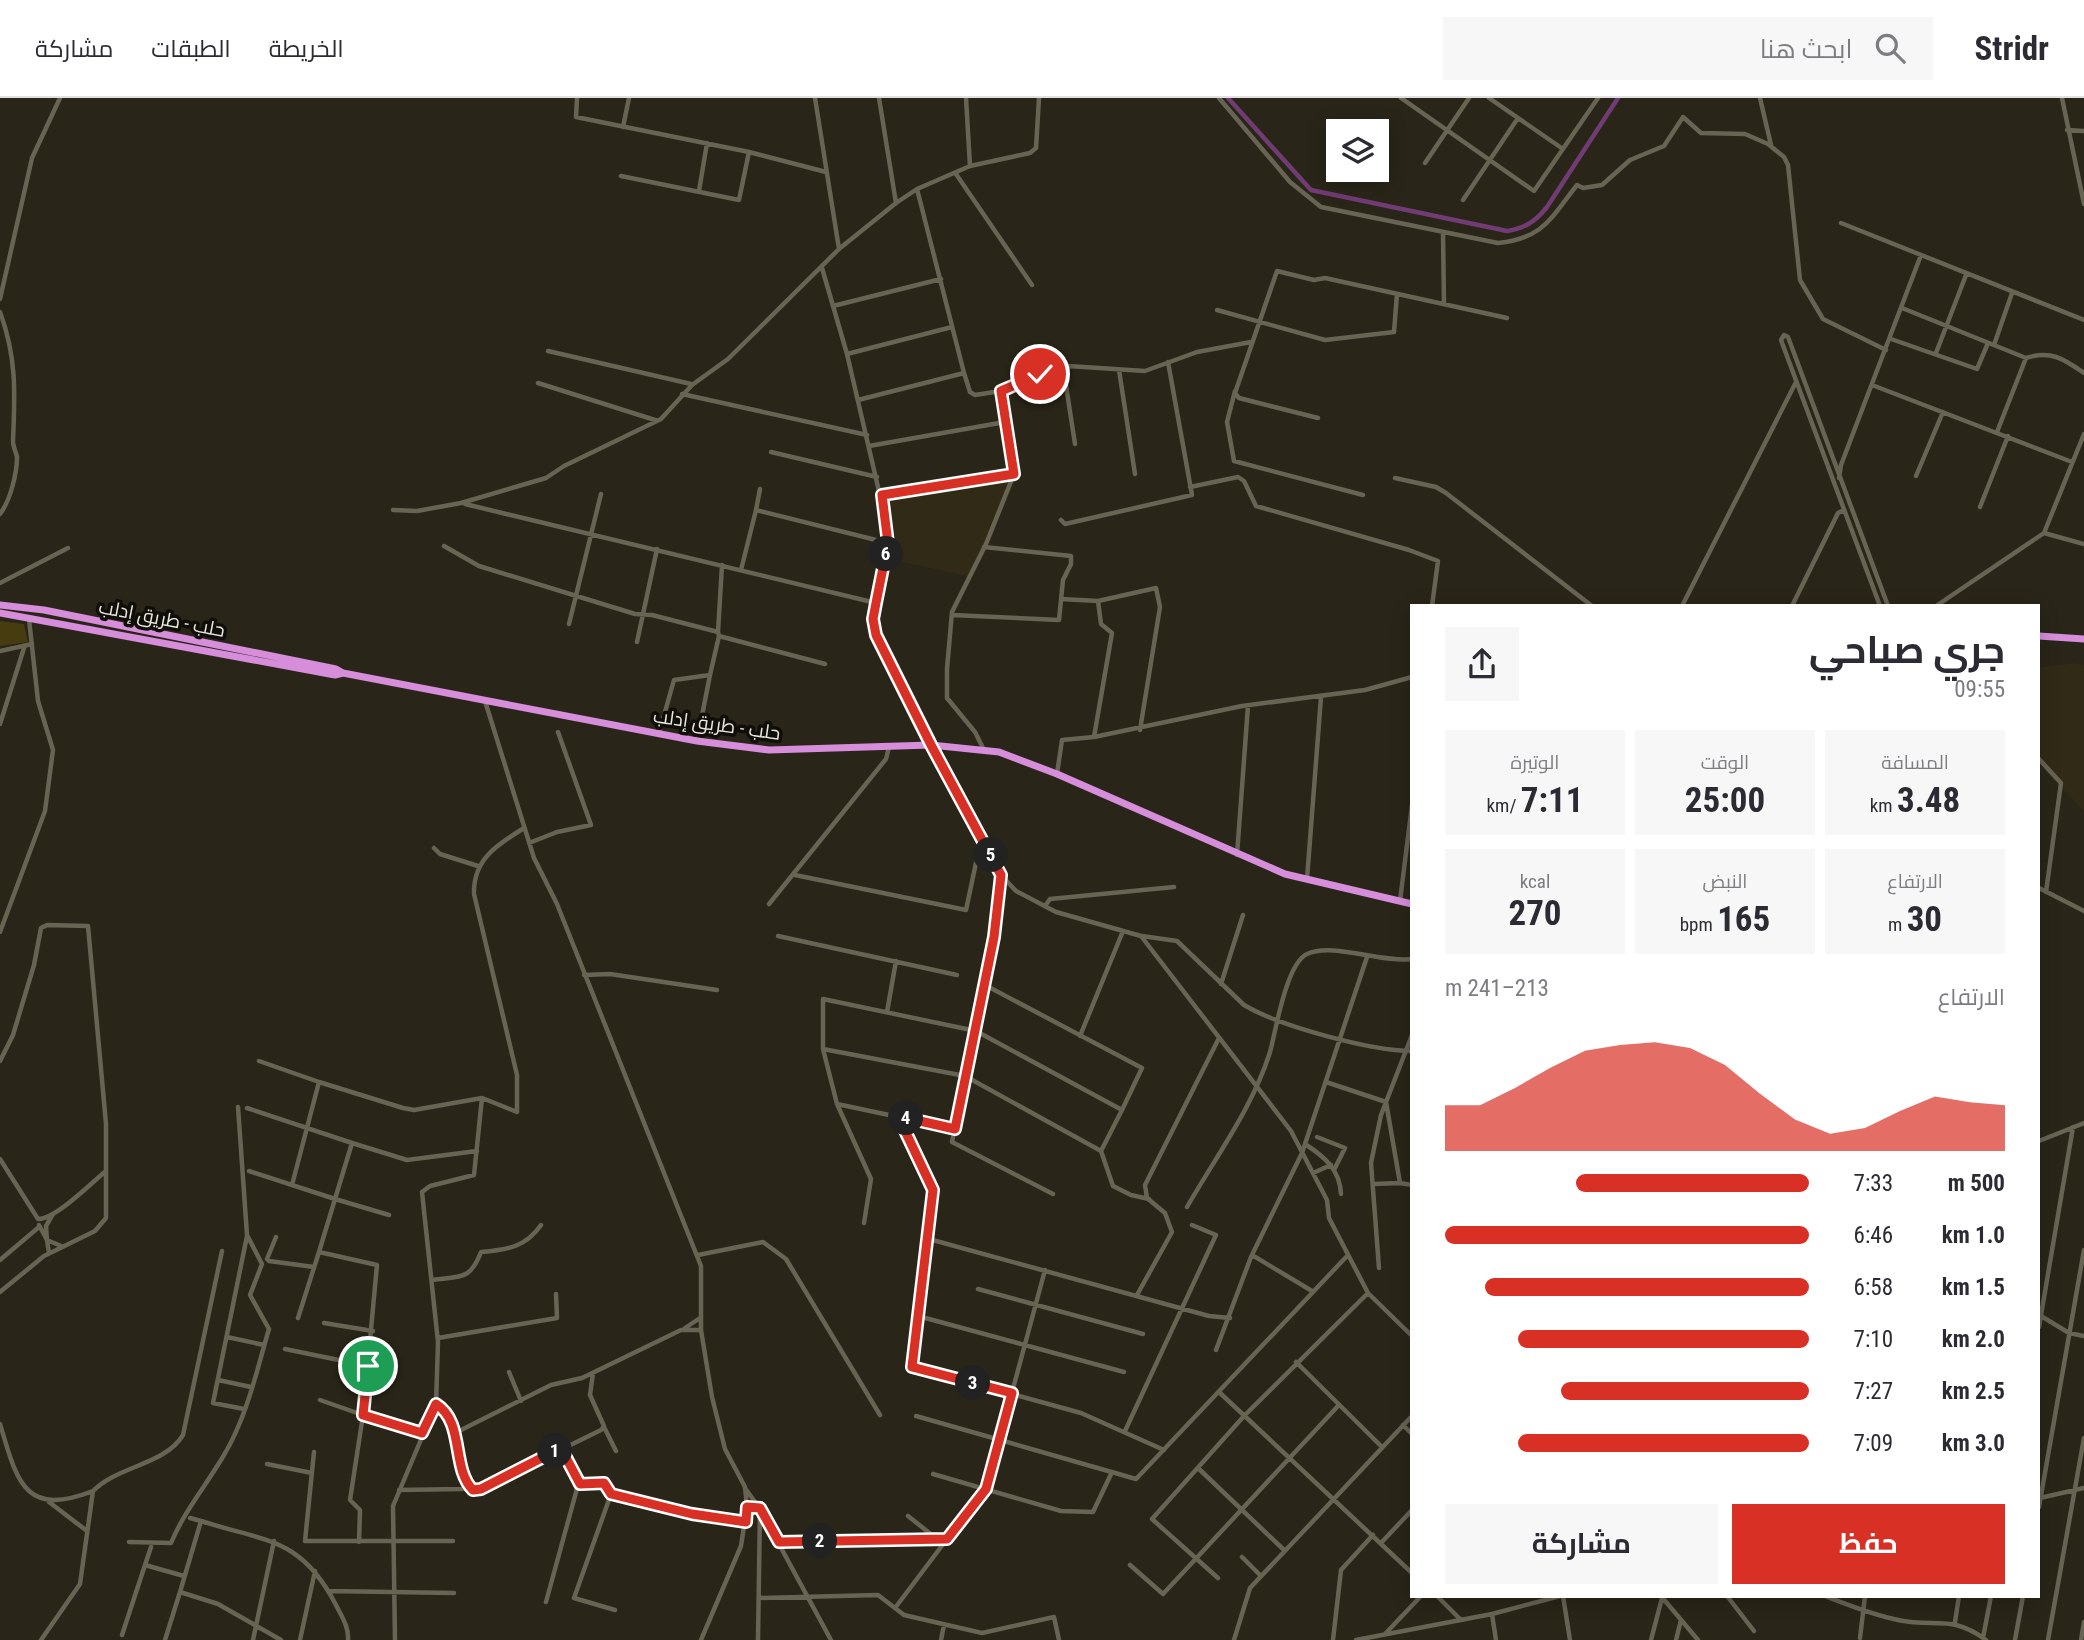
<!DOCTYPE html>
<html lang="ar">
<meta charset="utf-8">
<style>
body{margin:0;font-family:"Roboto Condensed",Cairo,sans-serif;background:#f7f7f7;color:#2b2b33;direction:rtl;height:100vh;display:flex;flex-direction:column;font-size:26px;white-space:nowrap}
*{box-sizing:border-box;margin:0}
p{font-size:23px;color:#7c7c81}
.icon{flex:none;width:38px;height:38px;fill:none;stroke:currentColor;stroke-width:2;stroke-linecap:round;stroke-linejoin:round}
.map{position:relative;flex:1;overflow:hidden;direction:ltr}
.details{position:absolute;left:1410px;top:506px;width:630px;height:994px;display:flex;flex-direction:column;background:#fff;border-radius:0px;box-shadow:0 4px 18px #0003;direction:rtl}
.details>*{flex:none}
.buttons{position:absolute;left:1326px;top:21px;display:grid;gap:14px}
.buttons a{display:grid;place-items:center;width:63px;height:63px;border-radius:0px;background:#fff;box-shadow:0 4px 18px #0003;font-size:35px}
.pin{position:absolute;display:grid;place-items:center;width:60px;height:60px;color:#fff;margin:-30px;border:4px solid #fff;border-radius:50%;box-shadow:0 2px 7px #0007}
.km{position:absolute;width:35px;height:35px;margin:-18px;border-radius:50%;background:#222;color:#fff;font-size:19px;line-height:35px;text-align:center}
.round{display:grid;place-items:center;flex:none;width:74px;height:74px;border-radius:0px;background:#f7f7f7}
.overview{display:flex;align-items:center;justify-content:space-between;height:119px;padding:0 35px}
h1{font-size:38px;font-weight:700;line-height:52px}
.metrics{display:grid;grid-template-columns:repeat(3,1fr);gap:10px;height:119px;padding:7px 35px}
.metrics div{display:grid;align-content:center;border-radius:0px;background:#f7f7f7;text-align:center}
.metrics b{font-size:35px;font-weight:700}
.metrics small{font-size:19px;font-weight:400}
.metrics p{font-size:19px}
.chart{height:196px;padding:14px 35px}
.chart p{display:flex;justify-content:space-between}
.chart svg{width:100%;height:126px;margin-top:7px;fill:#d93025;opacity:.7}
.cta{display:flex;gap:14px;margin-top:auto;padding:14px 35px}
.cta a{flex:1;height:80px;border-radius:0px;background:#d93025;color:#fff;font-size:28px;font-weight:700;line-height:80px;text-align:center}
.cta a+a{background:#f7f7f7;color:#2b2b33}
ul{padding:0 35px;list-style:none;font-size:23px}
li{display:grid;grid-template-columns:112px 84px 1fr;align-items:center;height:52px}
li i{height:18px;border-radius:9px;background:#d93025}
header{display:flex;align-items:center;gap:42px;box-sizing:border-box;height:98px;padding:0 35px;background:#fff;border-bottom:2px solid #e1e1e2}
header strong{font-size:33px}
nav{display:flex;gap:38px;margin-inline-start:auto;font-size:24px}
.search{width:490px;height:63px;background:#f7f7f7;display:flex;align-items:center;gap:18px;box-sizing:border-box;padding:0 24px;border-radius:0px;color:#7c7c81;font-size:26px}
.map>svg:first-child{display:block}
.built{fill:#302a16}
.green{fill:#473c10}
.lines{fill:none;stroke-linecap:round;stroke-linejoin:round}
.canal{stroke:#713b74;stroke-width:4.5}
.minor{stroke:#686454;stroke-width:4.5}
.highway{stroke:#d68dda;stroke-width:7}
.route-casing{stroke:#fff;stroke-width:14}
.route{stroke:#d93025;stroke-width:9}
.labels{text-anchor:middle;stroke-width:7;stroke-linejoin:round;paint-order:stroke}
.street-label{font-size:19px;fill:#eae8df;stroke:#100e08}
</style>
<header>
<strong>Stridr</strong>
<div class="search"><svg class="icon" aria-label="search" viewBox="0 0 24 24"><circle cx="10" cy="10" r="6"/><path d="M15 15l6 6"/></svg>ابحث هنا</div>
<nav><a>الخريطة</a><a>الطبقات</a><a>مشاركة</a></nav>
</header>
<div class="map">
<svg width="2084" height="1542" viewBox="0 0 2084 1542">
<rect width="100%" height="100%" fill="#292518"/>
<path class="built" d="M1017,381L971,479L893,462L895,435L888,399Z
M2074,565L2084,567V713L2042,670L2039,657V570Z"/>
<path class="green" d="M0,523L24,526L28,544L0,548Z"/>
<g class="lines">
<path class="canal" d="M1228,0L1311,92L1507,133C1525,130 1535,124 1547,109L1618,0"/>
<path class="minor" d="M577,0L576,19L749,54L826,74
M815,0L839,151
M879,0L896,105
M966,0L970,68
M1219,0L1290,84L1321,109L1498,145C1544,140 1550,121 1577,87L1583,90L1602,87L1630,62L1664,48L1683,19L1701,35L1745,36L1768,46L1784,59L1788,67L1800,182L1823,221L1886,252
M1401,0L1534,93L1598,0
M1489,0L1563,51
M1760,0L1771,47
M2062,0L2084,106
M623,29L629,0
M2067,32L2084,33
M1425,65L1469,0
M956,76L1032,187
M621,78L739,102L749,54
M917,91L964,275L970,294L975,297L1001,293L1068,268L1145,273L1197,254L1251,244
M699,93L707,45
M1463,102L1518,20
M1841,125L2084,222
M1443,134L1444,206
M822,170L847,256L888,432V445L876,505L873,521L876,537L931,647L1001,777L1016,793L1056,814L1141,838L1291,1033L1327,1102L1329,1120L1368,1195L1412,1238
M0,201L32,60L60,0
M833,208L941,181
M1902,210L2026,260C2051,252 2064,261 2084,275
M1217,212L1325,242L1394,234L1397,196
M0,214C17,260 15,296 13,343C13,349 16,354 17,359C17,376 10,403 0,416
M1891,241L1977,271L1988,245
M1994,247L2012,195
M548,253L691,286
M1936,255L1966,177
M847,256L952,229
M1063,268L1075,346
M1119,272L1135,376
M538,285L655,322
M1872,287L2072,364
M1235,293L1227,324L1234,363L1363,397
M682,296L867,337
M858,302L964,275
M1318,320L1239,300L1235,295L1277,173L1314,182L1325,180L1507,220
M1997,334L2026,260
M869,348L1005,324
M771,354L877,379
M1916,378L1943,314
M1395,380L1436,389L1446,395L1592,508
M1839,380L1841,367L1921,157
M1190,389L1238,379L1244,383L1256,408L1409,452L1438,463L1432,508
M760,391L756,412L888,445
M882,397L1014,376
M465,406L876,505
M1980,409L2008,338
M393,412L417,413L461,405L546,380L564,368L661,321L692,287L728,261L839,151L896,105L917,91L970,68L1030,55L1036,50L1039,0
M1061,422L1065,426L1192,397L1168,264
M2044,435L2084,336
M444,448L479,468L635,516L652,517L718,534L719,538L825,566
M741,472L756,412
M0,485L68,450
M1061,501L1098,503
M1682,508L1796,284
M1792,508L1838,415L1844,412
M1880,508L1781,242L1784,237L1788,239L1888,508
M1936,508L2044,435L2084,446
M952,517L1059,522L1063,482L1071,466V458L984,449
M569,526L601,396
M718,534L722,467
M637,544L657,451
M0,553L32,546
M485,603L534,760L557,806L701,1168V1232L712,1299L725,1351L745,1389L747,1409L741,1448L701,1542
M0,626L24,550
M659,635L674,582L710,577L719,538
M1094,639L1242,608L1365,592L1412,579
M697,643L710,577
M984,652L975,634L947,600V571L952,514L986,446L1014,376L1001,293
M2039,661L2061,685L2046,794
M1057,676L1062,642L1094,639L1112,535L1101,526L1098,503L1156,490L1160,509L1140,632
M529,745L557,734L591,727L558,634
M434,750L440,756L478,768
M1237,757L1248,608
M795,777L966,812L977,760L987,752
M1001,778L994,839L952,1044L1053,1096
M1307,781L1321,599
M2039,790L2084,813
M1400,803L1412,707
M769,806L886,661L889,649
M1045,808L1050,801L1174,789
M0,834L45,713L53,652L38,603L29,521
M778,838L957,877
M1142,838L1177,843L1244,907C1279,928 1371,953 1412,953
M584,877L610,876L717,892
M1221,886L1243,817
M887,914L896,863
M1080,938L1123,833
M823,951L965,978L1101,1053L1113,1088L1131,1097L1149,1101
M0,963L13,937L34,867L41,830L47,827L88,828L106,1026V1120L95,1133L44,1158L0,1194
M259,963L319,984L292,1087
M319,984L403,1010L414,1012L482,1000L517,1014V977L474,796C473,761 497,747 524,730
M1326,984L1386,1004L1400,1085L1373,1086
M837,1006L955,1031
M247,1010L352,1045
M898,1019L933,1092L913,1269L1081,1315L1164,1352
M1317,1039L1345,1050L1334,1072
M2039,1043L2084,1025
M1305,1046C1325,1059 1340,1072 1341,1096
M1101,1053L1122,1012
M0,1061L38,1121C56,1121 91,1085 106,1073
M249,1073L335,1101L352,1045L407,1062L477,1053
M1313,1075L1331,1067
M1400,1085L1412,1087
M1187,1109C1215,1060 1253,1009 1270,954C1276,932 1286,866 1307,856C1332,844 1382,865 1412,861
M53,1116L46,1128L47,1142L61,1148
M864,1125L871,1081L837,1006L823,951V901L976,933L1122,1012L1142,970L985,887
M39,1127L47,1142L49,1155
M276,1139L267,1161L269,1163L314,1169
M929,1141L1209,1218L1230,1220
M698,1157L763,1144L786,1161L880,1317
M1252,1157L1312,1193
M0,1162L39,1129
M1379,1170L1371,1065L1381,1017L1412,937
M432,1182C460,1178 470,1183 481,1154C507,1152 526,1149 541,1127
M978,1191L1143,1236
M1137,1197L1172,1134L1165,1115L1147,1100L1145,1087L1219,940
M918,1218L1124,1274
M2041,1218L2069,1235L2084,1238
M298,1220L319,1154
M324,1225L373,1233
M2039,1229L2073,1029
M685,1230L700,1220
M227,1239L264,1247
M438,1240L557,1220L556,1196
M285,1251L368,1268
M1216,1252L1251,1159L1302,1055L1367,859
M1296,1264L1382,1349
M509,1274L521,1303
M218,1282L251,1289
M1219,1294L1412,1475
M320,1302L363,1317L377,1167L319,1154L335,1101L389,1117
M436,1306C465,1325 451,1370 473,1392L481,1391L601,1332L604,1328L590,1297L593,1275
M244,1311L213,1305L247,1138
M916,1318L1136,1381L1348,1157
M0,1326C17,1382 23,1420 93,1393L80,1486L41,1542
M1403,1327L1412,1336
M604,1329L616,1353
M1125,1333L1216,1137L1192,1127
M455,1335L551,1287L582,1280L681,1232H701
M561,1350L580,1386
M314,1354L305,1443H453
M267,1366L312,1375
M1198,1370L1284,1452
M933,1376L1061,1413L1093,1414L1112,1374
M745,1390L760,1411L758,1542
M399,1392L462,1391L469,1388
M93,1393C117,1368 165,1367 183,1337L222,1153
M2040,1400L2084,1390
M49,1404L87,1433
M747,1409L760,1411L831,1542
M2039,1409L2084,1152
M908,1418L937,1441
M190,1420L201,1423
M129,1444L171,1445C188,1404 221,1371 238,1329C252,1298 259,1264 269,1231L250,1197L262,1166L247,1137L238,1009
M359,1444L360,1412L350,1402L363,1317L422,1335
M778,1444L947,1441L986,1391L1045,1172
M1381,1445L1412,1412
M1242,1459L1261,1478
M145,1467L151,1449
M1130,1467L1163,1496L1338,1308
M1218,1480L1152,1421L1244,1318L1368,1195
M329,1493L454,1495
M1437,1498L1461,1522
M1563,1498L1570,1542
M1661,1498L1698,1542
M1727,1498L1754,1533
M1825,1498C1848,1507 1873,1517 1898,1522C1936,1530 1951,1516 1986,1542
M759,1500L878,1497L904,1517L982,1535L1054,1519L1059,1542
M546,1504L578,1387L585,1384L604,1385L611,1396
M895,1510L947,1441
M615,1512L574,1500L611,1396L692,1416L746,1424
M1492,1516L1496,1542
M1955,1524L1959,1498
M1385,1536L1421,1498
M122,1537L145,1467L184,1478
M1860,1540L1865,1498
M1983,1540L1991,1498
M165,1542L180,1494
M253,1542L274,1443
M281,1542L218,1506L180,1494L201,1423C266,1444 301,1439 336,1507C342,1519 349,1529 348,1542
M300,1542L315,1473
M395,1542L393,1408L436,1306L438,1244L422,1094L430,1088L474,1077L482,1000
M941,1542L944,1527
M1234,1542L1250,1490L1412,1318
M1333,1542L1341,1472L1373,1437
M1356,1542L1492,1516L1560,1498
M1651,1542L1662,1500
M1676,1542L1681,1522
M2015,1542L2023,1498
M2048,1542L2084,1340
M2081,1542L2084,1524"/>
<path class="highway" d="M0,507L44,512L336,571L343,575L697,643L769,652L931,647L999,654L1057,676L1285,776L1412,806
M0,515L335,577L343,575
M2039,538L2084,541"/>
</g>
<g class="lines">
<g class="route-casing">
<path id="route" d="M368,1268L363,1317L422,1335L436,1306C465,1324 451,1370 473,1392L481,1391L561,1350L580,1386L604,1385L611,1396L692,1416L746,1424L747,1409L760,1410L779,1444L947,1441L986,1391L1012,1295L912,1269L933,1092L898,1018L955,1031L994,839L1001,777L931,647L876,537L873,521L876,505L888,445L882,397L1014,376L1001,293L1040,276"/>
</g>
<use href="#route" class="route"/>
</g>
<g class="labels">
<g class="street-label">
<text transform="translate(162 520) rotate(11)" y="7">حلب - طريق إدلب</text>
<text transform="translate(717 626) rotate(8)" y="7">حلب - طريق إدلب</text>
</g>
</g>
</svg>
<div class="buttons">
<a><svg class="icon" aria-label="layers" viewBox="0 0 24 24"><path d="M12 4l9 5-9 5-9-5zM3 14l9 5 9-5"/></svg></a>
</div>
<div class="pin" style="left:368px;top:1268px;background:#1e9e55"><svg class="icon" aria-label="arrive" viewBox="0 0 24 24"><path d="M6 21V4h12l-3 4 3 4H6"/></svg></div>
<div class="pin" style="left:1040px;top:276px;background:#d93025"><svg class="icon" aria-label="check" viewBox="0 0 24 24"><path d="M5 12l5 5 9-10"/></svg></div>
<b class="km" style="left:555px;top:1353px">1</b>
<b class="km" style="left:820px;top:1443px">2</b>
<b class="km" style="left:973px;top:1285px">3</b>
<b class="km" style="left:906px;top:1020px">4</b>
<b class="km" style="left:991px;top:757px">5</b>
<b class="km" style="left:886px;top:456px">6</b>
<section class="details">
<div class="overview"><div><h1>جري صباحي</h1><p>09:55</p></div><a class="round"><svg class="icon" aria-label="share" viewBox="0 0 24 24"><path d="M12 15V3M7 8l5-5 5 5M5 13v7h14v-7"/></svg></a></div>
<div class="metrics">
<div><p>المسافة</p><b>3.48<small> km</small></b></div>
<div><p>الوقت</p><b>25:00</b></div>
<div><p>الوتيرة</p><b>7:11<small> /km</small></b></div>
</div>
<div class="metrics">
<div><p>الارتفاع</p><b>30<small> m</small></b></div>
<div><p>النبض</p><b>165<small> bpm</small></b></div>
<div><p>kcal</p><b>270</b></div>
</div>
<div class="chart"><p><span>الارتفاع</span>213–241 m</p>
<svg viewBox="0 0 160 44" preserveAspectRatio="none"><path d="M0 44V28L10 28L20 22L30 15L40 9L50 7L60 6L70 8L80 14L90 24L100 33L110 38L120 36L130 30L140 25L150 27L160 28V44z"/></svg>
</div>
<ul>
<li><b>500 m</b>7:33<i style="width:64%"></i></li>
<li><b>1.0 km</b>6:46<i style="width:100%"></i></li>
<li><b>1.5 km</b>6:58<i style="width:89%"></i></li>
<li><b>2.0 km</b>7:10<i style="width:80%"></i></li>
<li><b>2.5 km</b>7:27<i style="width:68%"></i></li>
<li><b>3.0 km</b>7:09<i style="width:80%"></i></li>
</ul>
<div class="cta"><a>حفظ</a><a>مشاركة</a></div>
</section>
</div>
